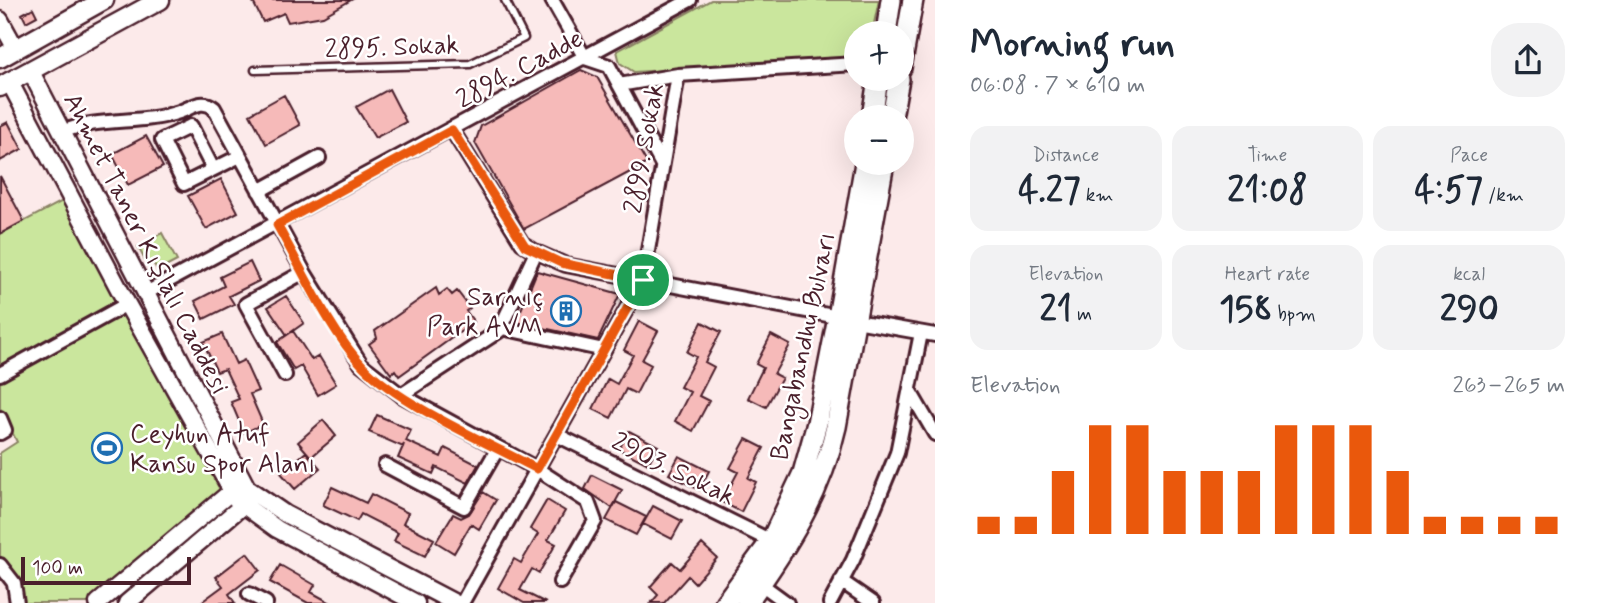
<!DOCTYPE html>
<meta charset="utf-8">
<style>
body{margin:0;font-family:Mynerve,sans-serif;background:#f2f2f3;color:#1f2937;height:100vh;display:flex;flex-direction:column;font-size:26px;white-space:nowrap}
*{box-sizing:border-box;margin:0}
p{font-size:23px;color:#747a83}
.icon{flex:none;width:38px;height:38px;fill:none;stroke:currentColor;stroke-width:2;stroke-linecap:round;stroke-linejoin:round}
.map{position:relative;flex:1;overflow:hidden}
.side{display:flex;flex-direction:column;background:#fff;width:665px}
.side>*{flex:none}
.controls{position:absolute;left:844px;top:21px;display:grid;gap:14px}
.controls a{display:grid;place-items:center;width:70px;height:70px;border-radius:50%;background:#fff;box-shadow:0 7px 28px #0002;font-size:35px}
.scale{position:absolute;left:21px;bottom:18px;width:170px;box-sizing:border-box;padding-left:7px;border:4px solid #4a1f2b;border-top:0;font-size:19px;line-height:24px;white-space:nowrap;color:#4a1f2b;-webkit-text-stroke:5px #fff;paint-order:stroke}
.pin{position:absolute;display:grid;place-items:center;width:60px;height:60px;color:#fff;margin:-30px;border:4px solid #fff;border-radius:50%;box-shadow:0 2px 7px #0007}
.round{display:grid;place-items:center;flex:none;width:74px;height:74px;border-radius:28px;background:#f2f2f3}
.overview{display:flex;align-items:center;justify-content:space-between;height:119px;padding:0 35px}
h1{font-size:38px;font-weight:700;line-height:52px}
.stats{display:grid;grid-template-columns:repeat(3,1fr);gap:10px;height:119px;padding:7px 35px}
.stats div{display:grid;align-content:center;border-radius:18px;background:#f2f2f3;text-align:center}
.stats b{font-size:35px;font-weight:700}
.stats small{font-size:19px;font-weight:400}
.stats p{font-size:19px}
.chart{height:196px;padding:14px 35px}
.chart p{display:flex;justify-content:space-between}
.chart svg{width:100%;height:126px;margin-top:7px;stroke:#ea580c;stroke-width:6}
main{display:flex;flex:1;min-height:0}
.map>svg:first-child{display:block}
.green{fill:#cae69d;stroke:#8a8264;stroke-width:2}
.building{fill:#f6bab9;stroke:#4a1f2b;stroke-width:2}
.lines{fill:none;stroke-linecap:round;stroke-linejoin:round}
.service-casing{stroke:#4a1f2b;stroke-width:11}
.minor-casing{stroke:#4a1f2b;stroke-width:18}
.tertiary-casing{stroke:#4a1f2b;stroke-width:21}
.secondary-casing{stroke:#4a1f2b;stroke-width:23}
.primary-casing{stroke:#4a1f2b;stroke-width:24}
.service{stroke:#fff;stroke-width:6}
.minor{stroke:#fff;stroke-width:12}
.tertiary{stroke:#fff;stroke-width:16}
.secondary{stroke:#fff;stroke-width:18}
.primary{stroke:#fff;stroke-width:19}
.route-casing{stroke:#fff;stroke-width:14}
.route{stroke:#ea580c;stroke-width:9}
.labels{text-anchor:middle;stroke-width:5;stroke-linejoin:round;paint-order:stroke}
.street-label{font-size:26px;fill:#4a1f2b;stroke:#fff}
.poi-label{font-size:26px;fill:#4a1f2b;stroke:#fff;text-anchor:end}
</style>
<main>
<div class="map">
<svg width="935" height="603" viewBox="0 0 935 603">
<rect width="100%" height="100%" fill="#fceaea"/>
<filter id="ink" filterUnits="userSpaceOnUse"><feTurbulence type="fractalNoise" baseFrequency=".0143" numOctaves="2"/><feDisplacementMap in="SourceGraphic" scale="14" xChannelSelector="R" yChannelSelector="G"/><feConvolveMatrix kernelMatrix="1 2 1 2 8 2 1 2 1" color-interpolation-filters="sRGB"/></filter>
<g filter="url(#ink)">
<path class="green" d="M711,0H879L872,33H856V58L634,72L620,63L617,51Z
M70,197L232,492L98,603H17L0,565V453L17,442L0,408V234Z
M162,233L177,261L158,271L152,261L147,264L138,247Z"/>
<path class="building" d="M252,0H351L323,16L288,22L284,13L263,22Z
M33,8L37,16L26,22L22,14Z
M581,70L597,77L647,163L524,229L475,143L481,126Z
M389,89L406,122L375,138L356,107Z
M284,95L300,125L266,144L250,114Z
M8,122L22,149L0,161V126Z
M146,136L163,167L128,185L112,154Z
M0,176L24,221L0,234Z
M221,179L238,212L206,229L188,196Z
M250,262L259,281L229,296L234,304L204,319L195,301L224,286L220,277Z
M537,271L620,294L598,340L516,322Z
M436,288L439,295L447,289L452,295L457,291L470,308L466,311L474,322L399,376L395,370L391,374L369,344L377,338L375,331Z
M286,296L304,323L287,335L268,307Z
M639,321L658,331L642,360L651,365L636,394L626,389L611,418L593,409L608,379L617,384L633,355L624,350Z
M702,322L721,332L705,362L714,367L699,396L709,401L693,431L675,421L690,392L680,387L696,357L687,352Z
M293,331L312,360L319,356L336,384L318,395L301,366L294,370L277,342Z
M222,334L236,364L244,360L258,391L250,394L263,424L244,433L231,402L239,399L225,369L217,372L203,342Z
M771,335L790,345L774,374L782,378L766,407L748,398L763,368L756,364Z
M377,415L411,430L406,441L441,457L445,448L478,465L468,483L436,467L433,474L398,458L404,444L403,447L369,432Z
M323,420L336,436L311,457L298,442Z
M629,431L658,446L648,464L619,449Z
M746,439L764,448L748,478L756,482L741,512L722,502L738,472L730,468Z
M306,452L320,468L295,489L281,473Z
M679,456L709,471L699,490L669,474Z
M592,475L622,490L612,508L585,489Z
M332,487L366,503L371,494L408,513L403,523L434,539L425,556L394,541L398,533L361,514L357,521L323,505Z
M483,492L496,500L479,529L471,524L454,553L436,542L453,514L461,518L469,514Z
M547,500L565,511L548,540L556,544L539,573L532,569L520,590L546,603H524L498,588L514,559L521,563L538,534L530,529Z
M616,502L646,517L636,535L606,520Z
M653,506L682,521L672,539L643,524Z
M702,544L717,558L695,583L688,576L664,603H651L658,595L650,587L672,562L680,569Z
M247,553L260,570L229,594L235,603H200L223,586L216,577Z
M280,565L315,585L311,592L331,603H308L270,582Z"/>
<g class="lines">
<g class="service-casing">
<path id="service" d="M255,70L470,64L524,38L505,0"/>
</g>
<g class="minor-casing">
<path id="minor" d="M552,0L585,58L609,66L662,165
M619,85L678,75
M452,130L522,243L536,252
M62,132C100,116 141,125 179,112C191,108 202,98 214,108L304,272L361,364L401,395L537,469L588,502L595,521L560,582
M213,169L191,126L162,140L184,184L240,156
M259,191L319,158
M146,293L690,0
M856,321L935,335
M502,328L604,350
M0,374L127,304
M285,375L246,304L304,272
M911,393L935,434
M401,395L499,331L536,252L566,265L838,317
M0,418L5,430L0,433
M557,435L771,541
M385,465L464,507L498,448
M0,565L14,583L17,603
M841,581L873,603
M761,584L787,603
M249,594L266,603
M462,603L643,280L678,75L856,64
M830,603L853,560L897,453L921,333"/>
</g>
<g class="tertiary-casing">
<path id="tertiary" d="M0,20L16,49
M30,70L247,488L285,514L455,603
M9,81L127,304L237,500L277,529L416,603
M98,603L238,486
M127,603L248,501"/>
</g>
<g class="secondary-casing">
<path id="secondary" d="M0,58L104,0
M0,87L160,0"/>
</g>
<g class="primary-casing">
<path id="primary" d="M886,33L891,0
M901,68L913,0
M872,117L878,79
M892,117L899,79
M725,603L771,541L803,473L817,423L838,317L865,163
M747,603C787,547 821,495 836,427L884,163"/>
</g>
<use href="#service" class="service"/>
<use href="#minor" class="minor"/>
<use href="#tertiary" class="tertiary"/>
<use href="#secondary" class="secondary"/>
<use href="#primary" class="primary"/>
</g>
</g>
<g class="lines" filter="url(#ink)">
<g class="route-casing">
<path id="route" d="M452,130L525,246L561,263L643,280L537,469C488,443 399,404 363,366C330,332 301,267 277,225Z"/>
</g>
<use href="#route" class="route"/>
</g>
<defs>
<g id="building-ring" transform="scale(1.575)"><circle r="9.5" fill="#fff" stroke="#1f6fb2" stroke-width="1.5"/><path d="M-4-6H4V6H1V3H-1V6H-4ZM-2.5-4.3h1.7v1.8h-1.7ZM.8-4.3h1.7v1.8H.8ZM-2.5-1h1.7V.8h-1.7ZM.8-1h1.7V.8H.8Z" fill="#1f6fb2"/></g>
<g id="stadium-ring" transform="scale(1.575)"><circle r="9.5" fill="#fff" stroke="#1f6fb2" stroke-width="1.5"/><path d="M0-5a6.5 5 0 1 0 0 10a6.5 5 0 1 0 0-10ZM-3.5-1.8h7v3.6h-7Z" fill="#1f6fb2"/></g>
</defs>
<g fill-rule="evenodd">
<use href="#building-ring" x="566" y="311"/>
<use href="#stadium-ring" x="107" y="448"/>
</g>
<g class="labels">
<g class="street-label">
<text transform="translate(392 46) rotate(-2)" y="9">2895. Sokak</text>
<text transform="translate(519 68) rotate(-28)" y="9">2894. Cadde</text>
<text transform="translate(643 148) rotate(-80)" y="9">2899. Sokak</text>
<text transform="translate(147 243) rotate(63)" y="9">Ahmet Taner Kışlalı Caddesi</text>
<text transform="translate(802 346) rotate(-78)" y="9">Bangabandhu Bulvarı</text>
<text transform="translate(674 468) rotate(26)" y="9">2903. Sokak</text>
</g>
<g class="poi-label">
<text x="543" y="305">Sarnıç<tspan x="543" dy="30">Park AVM</tspan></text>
<text x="130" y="442" text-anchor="start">Ceyhun Atuf<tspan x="130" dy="30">Kansu Spor Alanı</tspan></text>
</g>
</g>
</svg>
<div class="controls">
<a>+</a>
<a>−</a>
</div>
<div class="scale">100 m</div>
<div class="pin" style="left:643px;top:280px;background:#1e9e55"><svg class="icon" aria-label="arrive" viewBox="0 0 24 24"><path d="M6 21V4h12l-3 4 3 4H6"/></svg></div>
</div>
<section class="side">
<div class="overview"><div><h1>Morning run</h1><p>06:08 · 7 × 610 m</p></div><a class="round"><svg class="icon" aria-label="share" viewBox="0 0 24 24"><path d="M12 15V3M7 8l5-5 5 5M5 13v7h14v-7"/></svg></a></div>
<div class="stats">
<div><p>Distance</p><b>4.27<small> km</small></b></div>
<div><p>Time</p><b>21:08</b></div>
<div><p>Pace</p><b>4:57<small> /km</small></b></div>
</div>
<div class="stats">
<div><p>Elevation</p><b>21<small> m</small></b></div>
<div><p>Heart rate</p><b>158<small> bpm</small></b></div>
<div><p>kcal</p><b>290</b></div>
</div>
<div class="chart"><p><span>Elevation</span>263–265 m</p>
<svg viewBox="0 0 160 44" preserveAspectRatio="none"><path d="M5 44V38M15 44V38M25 44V22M35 44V6M45 44V6M55 44V22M65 44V22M75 44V22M85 44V6M95 44V6M105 44V6M115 44V22M125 44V38M135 44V38M145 44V38M155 44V38"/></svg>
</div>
</section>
</main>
